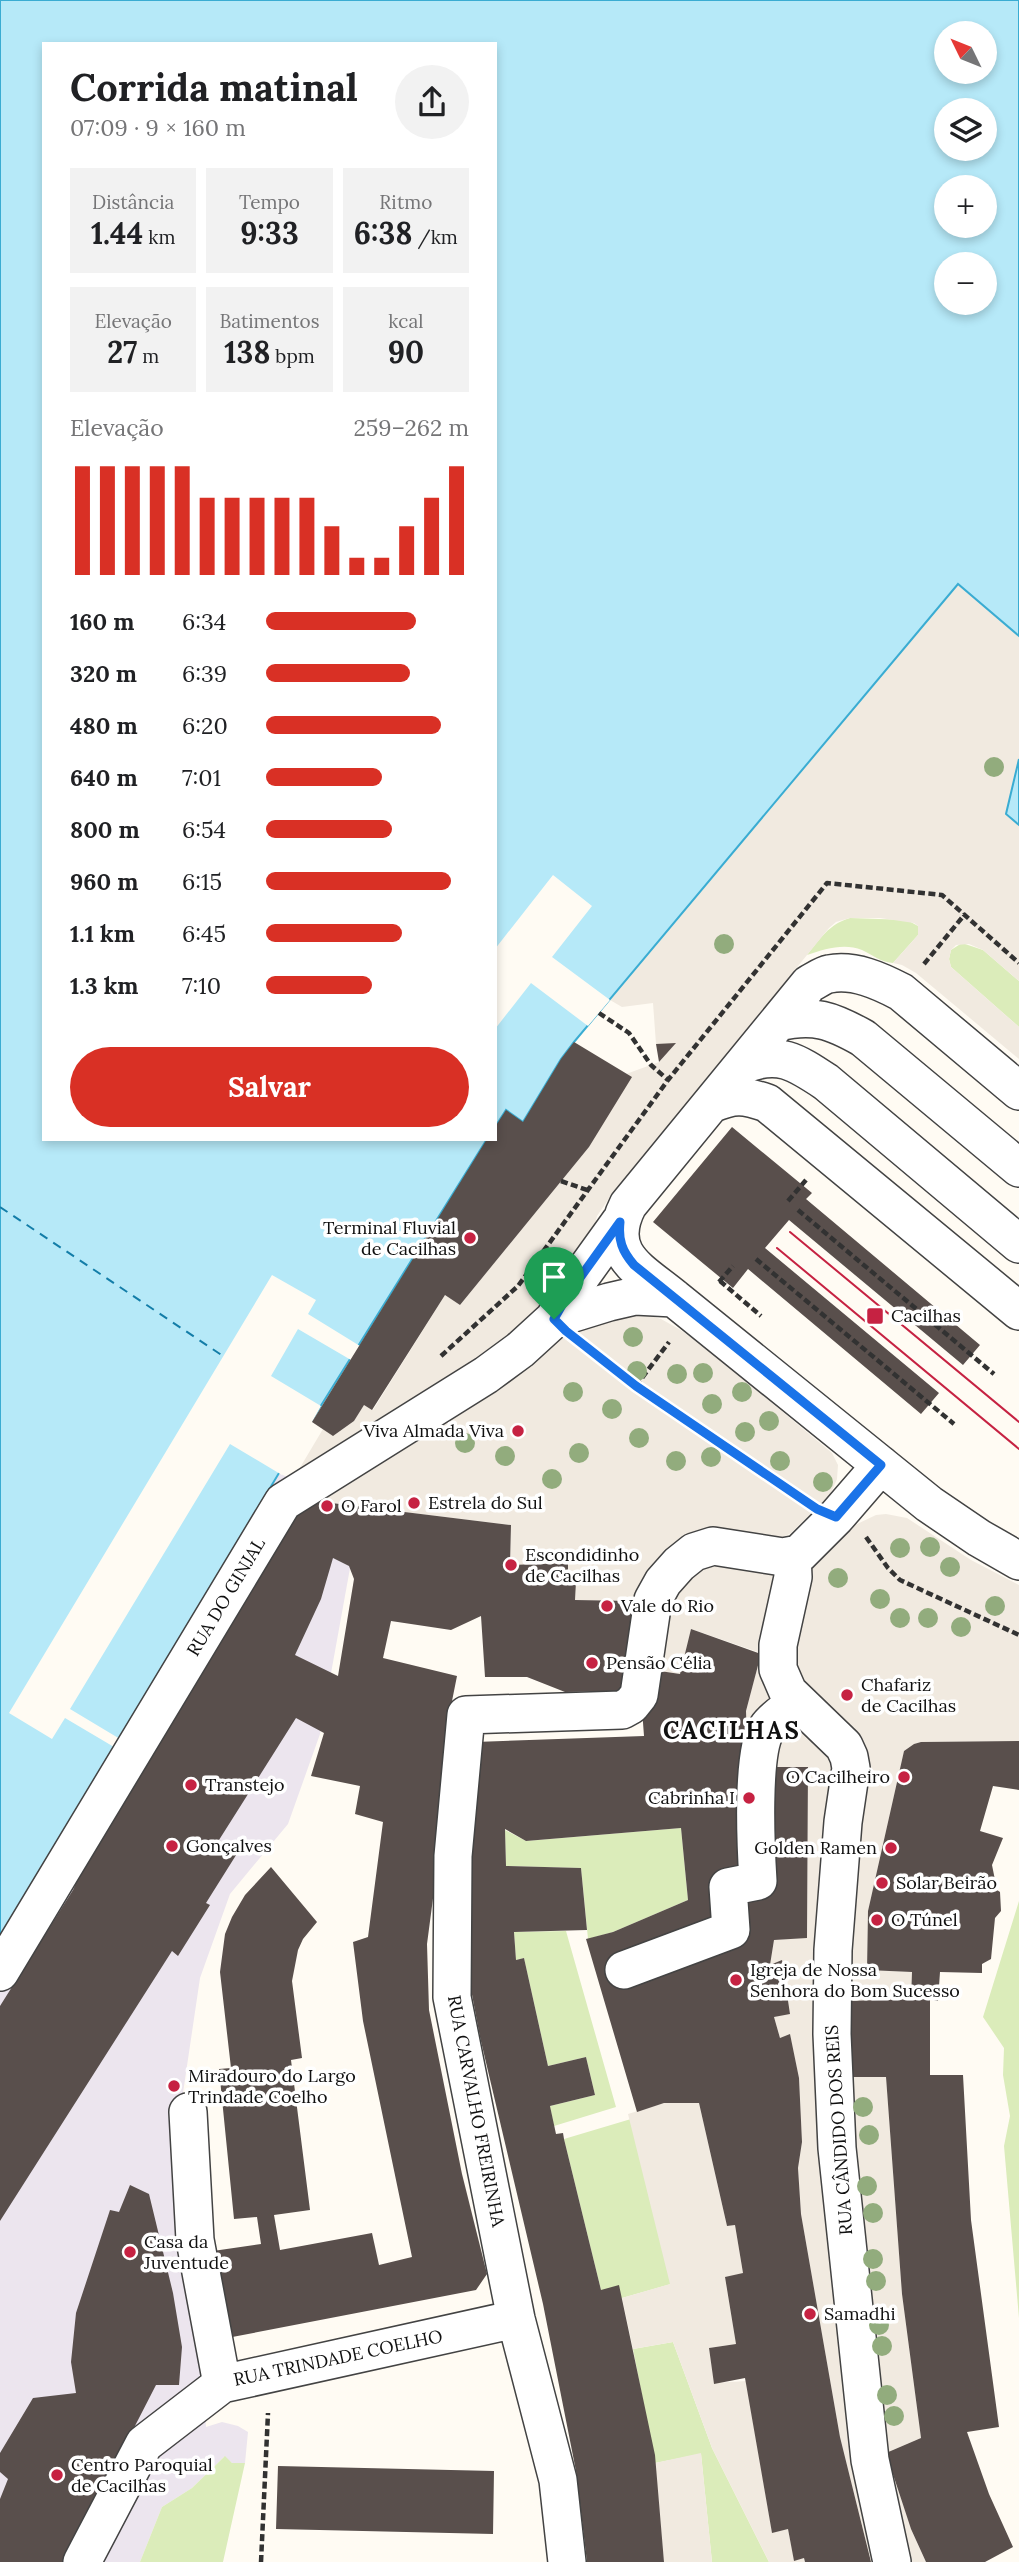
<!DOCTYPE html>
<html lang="pt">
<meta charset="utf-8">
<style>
body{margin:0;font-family:Lora,serif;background:#f2f2f2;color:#202124;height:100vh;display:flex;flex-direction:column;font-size:26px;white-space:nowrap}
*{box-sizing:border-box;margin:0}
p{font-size:23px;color:#757577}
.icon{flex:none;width:38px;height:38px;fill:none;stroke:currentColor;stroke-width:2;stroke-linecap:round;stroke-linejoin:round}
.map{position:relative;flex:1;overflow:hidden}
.drawer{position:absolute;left:42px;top:42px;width:455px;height:1099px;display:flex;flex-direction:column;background:#fff;border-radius:0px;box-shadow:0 4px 10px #0003}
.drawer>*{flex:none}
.needle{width:46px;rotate:313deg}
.controls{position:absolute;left:934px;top:21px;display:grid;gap:14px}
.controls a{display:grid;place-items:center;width:63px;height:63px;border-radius:50%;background:#fff;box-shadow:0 4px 10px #0003;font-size:35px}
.pin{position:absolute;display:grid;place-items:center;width:60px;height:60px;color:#fff;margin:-72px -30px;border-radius:50% 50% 50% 0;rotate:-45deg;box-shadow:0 0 7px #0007}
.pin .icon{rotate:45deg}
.round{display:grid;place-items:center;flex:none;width:74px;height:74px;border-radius:37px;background:#f2f2f2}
.overview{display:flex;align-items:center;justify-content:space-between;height:119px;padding:0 28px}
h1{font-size:38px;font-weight:800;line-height:52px}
.figures{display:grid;grid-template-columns:repeat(3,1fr);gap:10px;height:119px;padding:7px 28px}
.figures div{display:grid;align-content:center;border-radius:0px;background:#f2f2f2;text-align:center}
.figures b{font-size:30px;font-weight:800}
.figures small{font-size:19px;font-weight:400}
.figures p{font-size:19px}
.chart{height:196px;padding:14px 28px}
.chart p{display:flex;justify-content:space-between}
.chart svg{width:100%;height:126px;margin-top:7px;stroke:#d93025;stroke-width:6}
.primary-button{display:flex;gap:14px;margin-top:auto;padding:14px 28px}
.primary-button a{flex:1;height:80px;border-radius:42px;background:#d93025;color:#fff;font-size:28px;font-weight:800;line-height:80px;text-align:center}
ul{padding:0 28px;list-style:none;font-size:23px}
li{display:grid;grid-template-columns:112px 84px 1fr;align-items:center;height:52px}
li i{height:18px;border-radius:9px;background:#d93025}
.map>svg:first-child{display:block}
.industrial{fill:#ece5ee}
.green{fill:#dbecba}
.plaza{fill:#f1eae0}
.water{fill:#b6e9f8;stroke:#3aacd2;stroke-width:2;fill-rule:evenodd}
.pier{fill:#fffbf3}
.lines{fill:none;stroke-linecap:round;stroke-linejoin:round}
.ferry{stroke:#137da8;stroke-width:2;stroke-dasharray:9 7;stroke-linecap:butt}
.building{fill:#594f4c;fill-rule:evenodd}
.minor-casing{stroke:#434343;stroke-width:40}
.path{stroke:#323232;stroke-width:4.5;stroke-dasharray:7 3.5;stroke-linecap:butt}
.minor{stroke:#fff;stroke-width:37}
.tram{stroke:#c62242;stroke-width:2}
.tree{fill:#92ac7d}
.route-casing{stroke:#fff;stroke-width:14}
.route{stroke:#1a73e8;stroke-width:9}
.poi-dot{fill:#c62242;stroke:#fff;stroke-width:2.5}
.labels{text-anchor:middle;stroke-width:7;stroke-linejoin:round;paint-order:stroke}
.poi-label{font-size:18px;fill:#101010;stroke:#fff;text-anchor:start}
.street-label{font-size:18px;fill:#101010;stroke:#fff}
.district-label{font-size:24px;font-weight:bold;letter-spacing:2px;fill:#101010;stroke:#fff}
</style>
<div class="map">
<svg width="1019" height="2562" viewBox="0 0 1019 2562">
<rect width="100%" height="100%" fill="#fffbf3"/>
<path class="industrial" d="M279,1473L360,1513L320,1734L288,1824L230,1894L200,1978L180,2113L201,2343L206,2427L222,2422L238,2426L248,2432L245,2463H232L224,2457L192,2488L162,2507L140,2562H0V1937Z"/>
<path class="green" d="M850,918L907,920L918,926V935L893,963C880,962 873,955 862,950C844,943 825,949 807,955C820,939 829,924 850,918Z
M962,943L983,950L1019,981V1027L951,967L949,959L951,950Z
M681,1828L688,1900L613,1932L588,1939L581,1868L506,1866L505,1830L526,1841Z
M1019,1901V2318L1004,2146L1010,2116L1003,2075L1004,2048L983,2017Z
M566,1931L616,2107L554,2126L550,2106L595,2095L586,2057L548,2066L524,1958L516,1960L514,1932Z
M631,2119L671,2284L622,2298L601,2290L564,2139Z
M673,2342L712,2448L769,2562H712L701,2454L655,2463L633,2349Z
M225,2456L232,2463H245L223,2562H140L162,2507L192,2488Z"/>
<path class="plaza" d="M958,584L1019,636V759L1006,813L1019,825V981L983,950L969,944L956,945L951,950L949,959L951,967L1019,1027V1059L916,973L902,965L893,963L918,935V926L914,923L880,918H850L836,922L829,928L610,1197L597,1216L587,1253L566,1283L491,1352L292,1481L323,1429L333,1436L354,1421L364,1405L373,1410L445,1295L460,1305L589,1147L626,1074L659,1062L675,1044H656L653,1003L622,1007L610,1000L783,790Z
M628,1314H644L661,1319L679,1329L702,1345L832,1453L838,1465L837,1479L830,1495L791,1533L779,1539L757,1540L638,1602L575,1600L576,1583L568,1582V1563L510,1565L511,1525L299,1499L566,1331Z
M886,1514L907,1518L971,1560L1019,1585V1741L921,1742L914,1744L904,1751L868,1911L867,1970L912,1972L911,1999L847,2001L886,2077L902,2294L921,2438L886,2453L911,2529L926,2562H871L840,2437L801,2214L798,2168L802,2142L799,2078L790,2035L780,2038L774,2017L790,2013L782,1961L770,1965L774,1940L807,1937L808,1767H771L746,1739V1711L761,1653L691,1629L680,1674L653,1670L663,1604L699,1562L809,1572L855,1525L876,1515Z
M664,2103H699L727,2226L735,2225L743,2273L725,2278L736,2344L709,2348L714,2383L746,2381L772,2532L788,2529L794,2560L804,2558L805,2562H769L712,2448L673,2342L633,2349L622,2298L670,2284L628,2114Z
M701,2453L712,2562H664L655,2463Z"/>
<path class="water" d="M0,0H1019V636L958,584L574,1042L561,1059L523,1122L506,1110L495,1127V44H44V1139H487L279,1473L0,1937ZM947,33H985V72H947ZM947,110H985V149H947ZM947,187H985V226H947ZM947,264H985V303H947Z
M1019,759V825L1006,814Z"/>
<path class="pier" d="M553,875L592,906L552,957L610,1000L588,1026L531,983L495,1029V949Z
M272,1275L316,1300L308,1314L360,1346L351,1360L298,1329L271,1376L321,1406L312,1422L315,1424L282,1475L230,1444L70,1709L120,1739L114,1747L65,1718L52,1739L9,1713Z"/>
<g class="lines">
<path class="ferry" d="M0,1207L223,1356"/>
</g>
<path class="building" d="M574,1042L632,1077L589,1147L460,1305L445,1295L372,1410L364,1405L354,1421L333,1436L312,1422L487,1139H495V1127L506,1110L523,1122L561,1059Z
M676,1043L659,1062L656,1044Z
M732,1127L812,1193L806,1199L980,1345L963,1365L789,1220L765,1248L939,1393L921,1414L748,1269L733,1288L653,1222Z
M299,1499L511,1525L510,1565L568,1563V1582H576L575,1600L632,1601L626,1691L565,1692L527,1677H485L481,1616L451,1630L391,1621L383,1658L457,1676L448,1721L442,1830L427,1944L429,2010L462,2174L487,2274L476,2290L227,2338L213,2251L261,2244L257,2217L234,2219L219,2069L231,2068L220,1972L225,1934L232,1917L245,1895L271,1867L317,1922L303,1939L298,1950L292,1981L302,2058L291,2060L310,2210L274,2215L280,2250L372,2233L379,2265L412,2257L363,2021L353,1942L368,1937L383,1822L355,1814L360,1786L311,1776L324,1733L296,1718L219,1840L238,1852L206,1903L210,1905L178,1956L172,1951L0,2221V2006L73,1890L97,1834ZM333,1558L349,1566L354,1579L338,1676L295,1655L321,1599Z
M691,1629L761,1654L746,1711L751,1872H716L720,1928L694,1935L623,1964L626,1975L693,1954L738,1932L734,1896L772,1890L771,1870H762L763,1844L776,1845L771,1767H808L807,1938L774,1940L770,1965L782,1960L790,2014L774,2017L780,2038L790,2034L799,2078L802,2142L798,2168L801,2214L840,2437L871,2562H805L804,2558L794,2561L788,2529L772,2533L745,2378L714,2384L709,2348L736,2344L725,2277L743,2273L735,2225L727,2226L699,2103H664L637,2112L586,1939L613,1932L688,1900L681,1828L526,1841L505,1829L506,1866L581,1868L587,1930L514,1932L516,1960L524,1958L548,2066L586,2057L595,2095L550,2106L556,2134L563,2133L564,2139L601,2290L619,2285L655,2455L664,2562H587L576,2471L543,2304L480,2037L467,1968L463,1831L475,1742L644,1736L642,1709L653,1670L680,1674Z
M1019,1741V1790L993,1786L980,1831L1003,1838L992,1865L997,1890L1000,1892L1001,1911L995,1918L991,1959L982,1964V1973L940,1972L938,2001L930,1999V2075H963L971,2220L999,2427L967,2432L989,2494L1013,2547L985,2562H926L911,2529L886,2453L921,2438L902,2294L886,2077H850L847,2001L911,1999L912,1972L867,1970L868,1911L904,1751L914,1744L921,1742Z
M130,2185L149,2194L173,2293L182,2347L179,2385H156L65,2562H0V2499L8,2479L0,2472V2453L33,2398L76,2393L71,2362L76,2313L110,2210L119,2212Z
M278,2466L494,2471L493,2534L276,2529Z"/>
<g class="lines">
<g class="minor-casing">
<path id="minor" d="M778,1022C814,1014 831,1020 863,1038L1019,1168
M743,1065C778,1050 796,1062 826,1082L1019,1244
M1019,1091L901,992C880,981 854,969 829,974C823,975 815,981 809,984L628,1205C603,1254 640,1270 674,1298L929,1504L979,1538L1019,1561
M711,1104C735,1094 743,1095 767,1103L1019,1311
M554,1319L609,1302L635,1296L674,1298
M792,1556L793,1577L778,1645V1669L788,1692L844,1746L849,1757L851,1768L843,1822L833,1950L832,2034L837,2148L870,2460L892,2562
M624,1970L731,1930L728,1887L758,1881C756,1849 751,1753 767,1728C773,1718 788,1710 796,1702
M0,1972L283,1502L486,1375L520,1350L554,1319L569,1293L620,1222
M188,2112L195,2240L222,2384L516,2319
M82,2562L144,2444L222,2384
M567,2562L558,2480L516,2319L452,1997L453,1856L466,1715L622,1710L631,1705L639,1695L653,1600L663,1582L679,1564L694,1552L713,1546L783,1557L799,1554L836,1517L881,1465"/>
</g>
<path class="path" d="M924,964L965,914
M599,1013L629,1033L651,1065L668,1080
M561,1181L590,1191
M788,1201L806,1180
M798,1210L994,1374
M756,1259L954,1424
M720,1281L761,1316
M719,1282L733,1266
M586,1347L636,1386L802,1499
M441,1356L518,1286L668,1080L827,883L942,895L1019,963
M636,1386L669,1342
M866,1537L888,1568L900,1580L1019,1635
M261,2562L268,2413"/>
<use href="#minor" class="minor"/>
<path class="tram" d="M790,1232L1019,1422
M777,1248L1019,1449"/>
</g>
<g class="tree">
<circle cx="994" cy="767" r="10"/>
<circle cx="724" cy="944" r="10"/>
<circle cx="633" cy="1337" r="10"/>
<circle cx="637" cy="1371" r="10"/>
<circle cx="703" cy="1373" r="10"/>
<circle cx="677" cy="1374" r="10"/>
<circle cx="573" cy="1392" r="10"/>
<circle cx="742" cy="1392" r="10"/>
<circle cx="712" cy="1404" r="10"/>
<circle cx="612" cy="1409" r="10"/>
<circle cx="769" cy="1421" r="10"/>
<circle cx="745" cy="1432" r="10"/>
<circle cx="639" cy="1438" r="10"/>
<circle cx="465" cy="1443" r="10"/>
<circle cx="579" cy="1453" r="10"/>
<circle cx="505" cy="1456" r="10"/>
<circle cx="711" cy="1457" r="10"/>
<circle cx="676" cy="1461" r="10"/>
<circle cx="780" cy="1461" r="10"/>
<circle cx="552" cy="1479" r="10"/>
<circle cx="823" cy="1482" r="10"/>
<circle cx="930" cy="1547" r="10"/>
<circle cx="900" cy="1548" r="10"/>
<circle cx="950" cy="1567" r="10"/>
<circle cx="838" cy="1578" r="10"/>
<circle cx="880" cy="1599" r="10"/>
<circle cx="995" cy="1606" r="10"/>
<circle cx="900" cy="1618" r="10"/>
<circle cx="928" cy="1618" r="10"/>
<circle cx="961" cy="1627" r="10"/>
<circle cx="863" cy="2107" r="10"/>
<circle cx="869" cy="2135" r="10"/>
<circle cx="867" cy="2186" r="10"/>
<circle cx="873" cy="2213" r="10"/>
<circle cx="873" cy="2259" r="10"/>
<circle cx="876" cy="2281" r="10"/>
<circle cx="879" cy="2325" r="10"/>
<circle cx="882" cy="2346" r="10"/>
<circle cx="887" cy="2395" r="10"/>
<circle cx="894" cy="2416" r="10"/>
</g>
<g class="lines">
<g class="route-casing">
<path id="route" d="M620,1222C618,1240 622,1251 634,1265L881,1465L836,1517L817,1509L636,1386L566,1331L554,1319L569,1293Z"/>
</g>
<use href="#route" class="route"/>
</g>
<g class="poi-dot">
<circle cx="470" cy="1238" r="7"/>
<rect x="866" y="1307" width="18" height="18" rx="3.5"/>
<circle cx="518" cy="1431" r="7"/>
<circle cx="414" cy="1503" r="7"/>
<circle cx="327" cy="1506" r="7"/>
<circle cx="511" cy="1565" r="7"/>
<circle cx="607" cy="1606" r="7"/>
<circle cx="592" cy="1663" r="7"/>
<circle cx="847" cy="1695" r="7"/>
<circle cx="904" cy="1777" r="7"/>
<circle cx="191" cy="1785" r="7"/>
<circle cx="749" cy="1798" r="7"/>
<circle cx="172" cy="1846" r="7"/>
<circle cx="891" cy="1848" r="7"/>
<circle cx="882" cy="1883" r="7"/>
<circle cx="877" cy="1920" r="7"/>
<circle cx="736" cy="1980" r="7"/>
<circle cx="174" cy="2086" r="7"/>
<circle cx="130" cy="2252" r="7"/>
<circle cx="810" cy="2314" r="7"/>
<circle cx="57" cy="2475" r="7"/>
</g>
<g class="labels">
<g class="poi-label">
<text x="456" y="1234" text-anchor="end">Terminal Fluvial<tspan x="456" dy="21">de Cacilhas</tspan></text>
<text x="891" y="1322">Cacilhas</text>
<text x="504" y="1437" text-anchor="end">Viva Almada Viva</text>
<text x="428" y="1509">Estrela do Sul</text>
<text x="341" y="1512">O Farol</text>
<text x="525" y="1561">Escondidinho<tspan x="525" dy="21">de Cacilhas</tspan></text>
<text x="621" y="1612">Vale do Rio</text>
<text x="606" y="1669">Pensão Célia</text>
<text x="861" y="1691">Chafariz<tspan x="861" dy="21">de Cacilhas</tspan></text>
<text x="890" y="1783" text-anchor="end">O Cacilheiro</text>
<text x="205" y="1791">Transtejo</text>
<text x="735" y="1804" text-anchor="end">Cabrinha I</text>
<text x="186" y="1852">Gonçalves</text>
<text x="877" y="1854" text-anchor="end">Golden Ramen</text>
<text x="896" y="1889">Solar Beirão</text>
<text x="891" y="1926">O Túnel</text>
<text x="750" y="1976">Igreja de Nossa<tspan x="750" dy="21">Senhora do Bom Sucesso</tspan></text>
<text x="188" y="2082">Miradouro do Largo<tspan x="188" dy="21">Trindade Coelho</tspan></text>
<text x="144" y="2248">Casa da<tspan x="144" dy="21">Juventude</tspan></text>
<text x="824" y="2320">Samadhi</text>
<text x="71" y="2471">Centro Paroquial<tspan x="71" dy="21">de Cacilhas</tspan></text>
</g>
<g class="street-label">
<text transform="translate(226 1597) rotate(-59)" y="6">RUA DO GINJAL</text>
<text transform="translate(476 2111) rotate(79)" y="6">RUA CARVALHO FREIRINHA</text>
<text transform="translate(839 2130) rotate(-94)" y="6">RUA CÂNDIDO DOS REIS</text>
<text transform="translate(338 2358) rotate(-12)" y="6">RUA TRINDADE COELHO</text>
</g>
<g class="district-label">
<text x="732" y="1739">CACILHAS</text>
</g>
</g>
</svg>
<div class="controls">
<a><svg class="needle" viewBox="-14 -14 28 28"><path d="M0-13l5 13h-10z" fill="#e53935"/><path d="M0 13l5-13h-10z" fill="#757577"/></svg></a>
<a><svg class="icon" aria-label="layers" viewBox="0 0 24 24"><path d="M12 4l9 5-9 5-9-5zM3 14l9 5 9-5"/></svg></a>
<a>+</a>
<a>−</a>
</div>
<div class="pin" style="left:554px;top:1319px;background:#1e9e55"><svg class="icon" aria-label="arrive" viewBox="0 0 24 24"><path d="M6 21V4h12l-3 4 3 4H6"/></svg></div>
<section class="drawer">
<div class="overview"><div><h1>Corrida matinal</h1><p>07:09 · 9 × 160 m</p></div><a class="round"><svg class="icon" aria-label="share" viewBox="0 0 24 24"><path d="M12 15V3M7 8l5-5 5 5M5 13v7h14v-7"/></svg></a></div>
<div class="figures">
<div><p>Distância</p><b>1.44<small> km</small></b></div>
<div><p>Tempo</p><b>9:33</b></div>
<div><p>Ritmo</p><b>6:38<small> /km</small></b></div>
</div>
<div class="figures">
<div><p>Elevação</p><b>27<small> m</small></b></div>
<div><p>Batimentos</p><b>138<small> bpm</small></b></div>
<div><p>kcal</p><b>90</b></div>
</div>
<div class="chart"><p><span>Elevação</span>259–262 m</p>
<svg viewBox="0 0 160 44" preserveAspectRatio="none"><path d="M5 44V6M15 44V6M25 44V6M35 44V6M45 44V6M55 44V17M65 44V17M75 44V17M85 44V17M95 44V17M105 44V27M115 44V38M125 44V38M135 44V27M145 44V17M155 44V6"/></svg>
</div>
<ul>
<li><b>160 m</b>6:34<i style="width:74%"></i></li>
<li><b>320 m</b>6:39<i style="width:71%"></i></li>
<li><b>480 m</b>6:20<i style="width:86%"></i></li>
<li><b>640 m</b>7:01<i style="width:57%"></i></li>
<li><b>800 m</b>6:54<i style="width:62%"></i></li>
<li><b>960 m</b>6:15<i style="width:91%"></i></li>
<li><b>1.1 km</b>6:45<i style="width:67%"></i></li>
<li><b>1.3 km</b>7:10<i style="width:52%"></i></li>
</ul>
<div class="primary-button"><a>Salvar</a></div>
</section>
</div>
